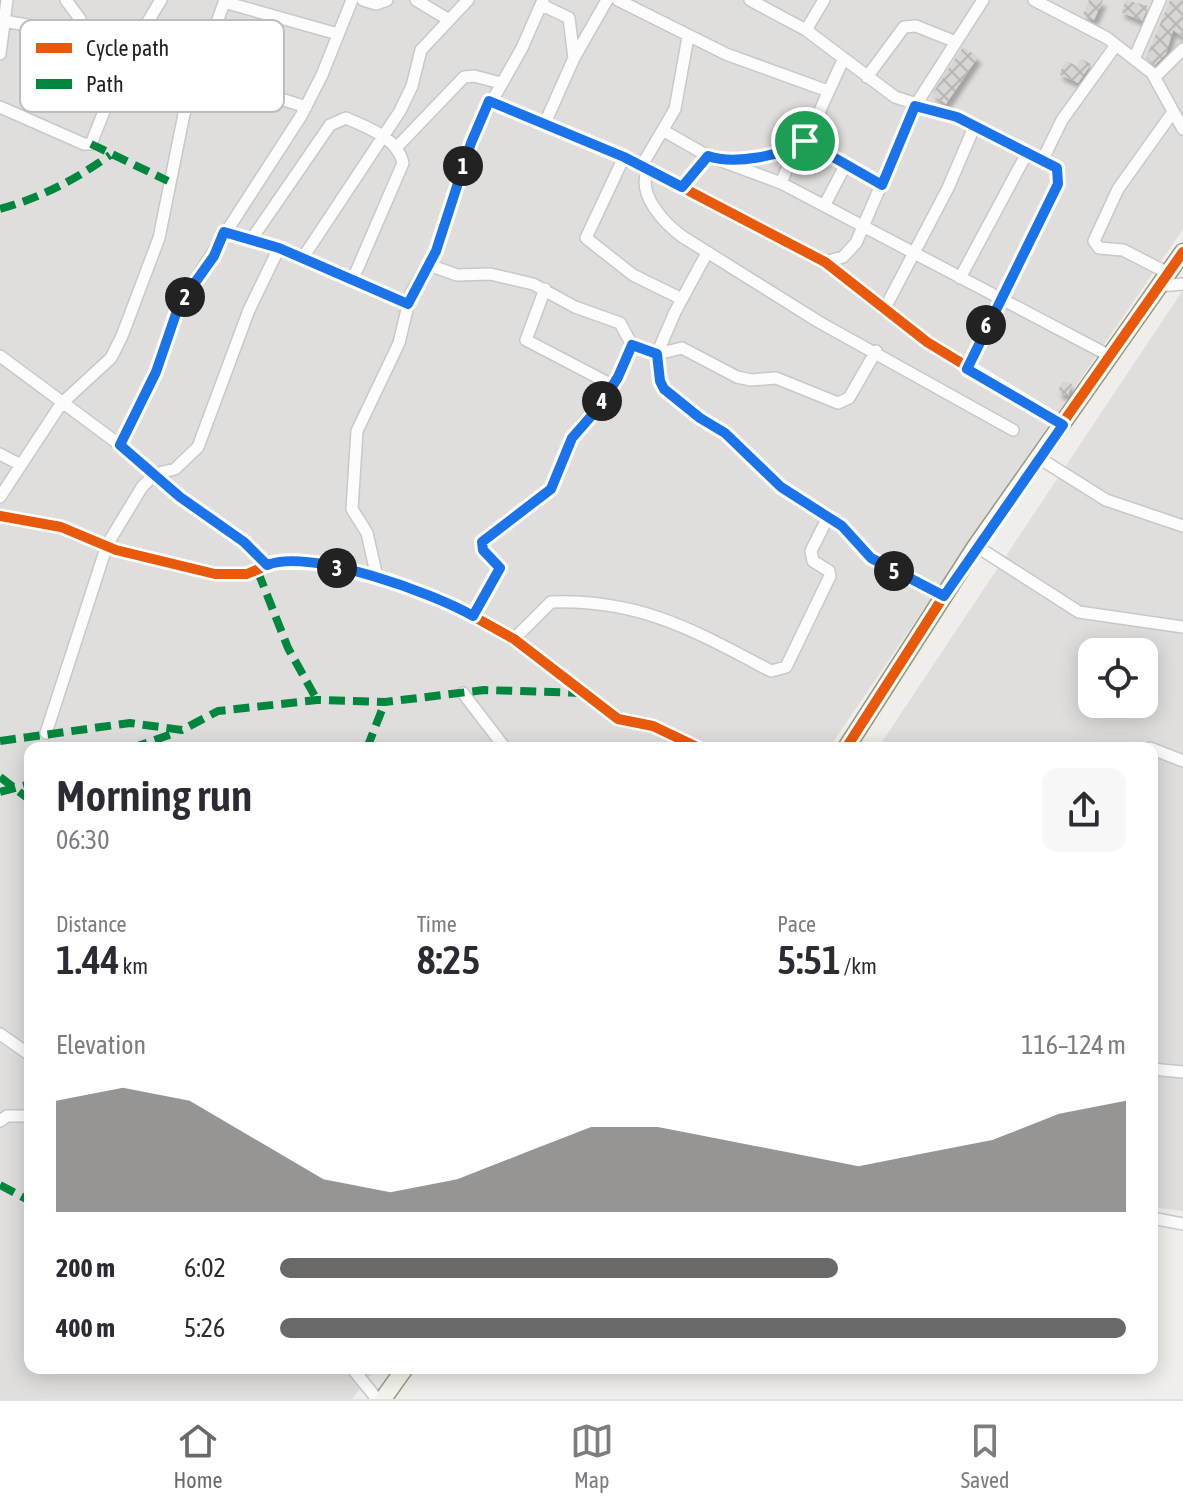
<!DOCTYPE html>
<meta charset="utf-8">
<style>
body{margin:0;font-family:"Asap Condensed",sans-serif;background:#f7f7f7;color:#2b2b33;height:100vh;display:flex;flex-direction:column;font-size:30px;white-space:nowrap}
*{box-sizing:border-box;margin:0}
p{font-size:26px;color:#7c7c81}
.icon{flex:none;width:44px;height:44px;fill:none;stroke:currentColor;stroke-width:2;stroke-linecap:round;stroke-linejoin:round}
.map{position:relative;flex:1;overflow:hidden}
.drawer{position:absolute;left:24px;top:742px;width:1134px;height:632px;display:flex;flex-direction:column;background:#fff;border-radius:16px;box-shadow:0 4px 20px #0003}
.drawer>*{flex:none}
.controls{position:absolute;left:1078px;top:638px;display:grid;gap:16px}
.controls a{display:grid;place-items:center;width:80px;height:80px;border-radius:16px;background:#fff;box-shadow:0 4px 20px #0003;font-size:40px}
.pin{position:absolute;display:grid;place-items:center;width:68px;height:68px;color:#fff;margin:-34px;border:4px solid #fff;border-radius:50%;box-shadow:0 2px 8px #0007}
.km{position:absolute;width:40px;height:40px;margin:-20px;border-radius:50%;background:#222;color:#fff;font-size:22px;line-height:40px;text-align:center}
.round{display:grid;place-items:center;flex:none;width:84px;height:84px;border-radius:16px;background:#f7f7f7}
.head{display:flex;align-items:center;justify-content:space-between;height:136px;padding:0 32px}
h1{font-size:44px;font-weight:600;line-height:60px}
.metrics{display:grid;grid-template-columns:repeat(3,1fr);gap:12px;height:136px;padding:8px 32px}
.metrics div{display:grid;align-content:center}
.metrics b{font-size:40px;font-weight:600}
.metrics small{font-size:22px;font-weight:400}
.metrics p{font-size:22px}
.chart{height:224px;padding:16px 32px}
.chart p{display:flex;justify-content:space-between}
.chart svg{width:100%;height:144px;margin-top:8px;fill:#6a6968;opacity:.7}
ul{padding:0 32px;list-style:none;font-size:26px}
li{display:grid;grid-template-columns:128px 96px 1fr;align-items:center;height:60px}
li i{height:20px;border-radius:10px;background:#6a6968}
.menu{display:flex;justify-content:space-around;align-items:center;height:112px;border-top:2px solid #e1e1e2;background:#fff;font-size:22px;color:#7c7c81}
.menu a{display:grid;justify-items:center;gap:4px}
.menu .active{color:#6a6968}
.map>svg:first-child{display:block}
.residential{fill:#dfdedc;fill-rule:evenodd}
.building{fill:url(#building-cross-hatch);filter:url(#shadow)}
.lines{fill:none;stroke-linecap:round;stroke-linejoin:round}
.street-casing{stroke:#c9c8c7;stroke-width:14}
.secondary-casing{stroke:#999a82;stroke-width:19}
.street{stroke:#fdfcfc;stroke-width:11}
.secondary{stroke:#f4f4ed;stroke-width:16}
.quiet{stroke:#00873e;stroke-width:8;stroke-dasharray:16 8;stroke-linecap:butt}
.cycleway-casing{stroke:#fff;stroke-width:15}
.cycleway{stroke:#e8590c;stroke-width:10}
.route-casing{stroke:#fff;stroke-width:16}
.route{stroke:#1a73e8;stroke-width:10}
.key{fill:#fff;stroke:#bdbdbd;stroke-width:2}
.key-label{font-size:22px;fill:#222}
</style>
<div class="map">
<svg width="1183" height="1399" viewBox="0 0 1183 1399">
<defs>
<pattern id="building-cross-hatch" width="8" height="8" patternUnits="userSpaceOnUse" patternTransform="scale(2)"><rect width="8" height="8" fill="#d7d4d2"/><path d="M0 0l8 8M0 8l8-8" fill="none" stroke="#b8b6b4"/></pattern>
<filter id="shadow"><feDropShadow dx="3.5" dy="6" stdDeviation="2" flood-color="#0004"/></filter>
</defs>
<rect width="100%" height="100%" fill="#f0eeeb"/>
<path class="residential" d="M0,0H1183V229L829,748H30V1368H376L352,1399H0Z
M1183,290V1211L1152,1207V748H878ZM1092,652H1144V704H1092Z"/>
<path class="building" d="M1089,0H1103L1094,20L1083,15Z
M1126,0L1148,6L1142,21L1121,12Z
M1170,0H1183V37L1173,30L1166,54L1155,65L1146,58Z
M963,47L978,57L946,104L932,94Z
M1081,59L1091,64L1078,83L1059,74L1066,61L1077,66Z
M1062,381L1072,384L1068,396L1058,392Z"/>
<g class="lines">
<g class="street-casing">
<path id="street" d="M66,0L80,19L84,39
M363,0L376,4L387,0
M416,0L449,20
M618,0L726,54L828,91
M750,0L806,30L895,97L957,117L1057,168L1058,184L1002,299
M1034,0L1107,38L1152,73L1183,129
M224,2L338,34
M542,5L569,18L574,58
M4,21L66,32L124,61L192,87
M806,30L824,0
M0,54L7,0
M1134,59L1160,0
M201,62L234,74L272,96L306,107
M867,77L904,27L916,26L956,42
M1155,77L1183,49
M489,101L624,157L825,262L927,342L1063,425
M0,107L84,144H91L124,61L161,0
M545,123L574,58L607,0
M664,131L708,156L781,183L1110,356
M805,141L882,185
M396,148L464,77L474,76L501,83
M624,157L586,238L633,275L682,299
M721,160L779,155L806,141L843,60
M1042,161L1062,120L1116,45
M641,167L675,109L688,37
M648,170C636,194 665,224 683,237L819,322L1013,430
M781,183L796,147
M682,187L708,156
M824,206L845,166
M224,232L251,240L330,125L346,118C368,128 397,137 403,163L353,279
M251,240L279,248L408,304
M707,253L675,312L657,354L660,381L664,389L700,418L725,433L781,487L842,526L871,558L944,596
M302,259L400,111L412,86L421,50L468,0
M825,262L843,257L856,243L915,106L983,0
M429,265L457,275L490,274L533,284L575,307L620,323L632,345L657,354L682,348L737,377L751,380L776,378L838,403L849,398L876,351
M1168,273L1123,250L1099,248L1094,241L1118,189L1173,112
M960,278L1027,153
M1159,286L1183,284
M545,289L526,340L612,385
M884,310L948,188L975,125
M0,356L120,445L180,497L244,542L267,565
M967,369L1000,298
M120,445L156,372L179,305L301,116L322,75L352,0
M0,454L21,465
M1039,458L1106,500L1183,526
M0,497L61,404L111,358L122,336L159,238L184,114L225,0
M0,516L61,527L116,550L215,574H247L275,562L313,563L388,580L453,605L514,639L618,719L653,726L699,748
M976,546L1079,612L1183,627
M377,577L367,533L352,509L357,431L399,343L411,293L436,251L479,124L522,48L543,0
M473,616L500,568L483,550L482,542L551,489L572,438L618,377L632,345
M514,639L551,602C641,599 695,631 771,671L786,667L830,576L829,571L813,561L811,551L828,517
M463,693L505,748
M46,733L107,545L142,487L155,474L175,469L198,447L249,310L279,248
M1150,748L1183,761
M0,1034L30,1055
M1152,1069L1183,1072
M0,1121L7,1116H30
M1152,1218L1183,1224
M352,1368L377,1399"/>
</g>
<g class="secondary-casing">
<path id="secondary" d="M846,748L976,546L1183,252
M383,1399L405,1368"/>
</g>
<use href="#street" class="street"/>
<use href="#secondary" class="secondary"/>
<path class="quiet" d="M91,144L168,181
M0,209C42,197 75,180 110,155
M258,572L288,648L317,700
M0,741L130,723L182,730L218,711L317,700L385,702L484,690L582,693
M132,748L175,733
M367,748L385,702
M0,777L30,800
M0,792L30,784
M0,1185L30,1201"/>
<g class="cycleway-casing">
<path id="cycleway" d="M489,101L624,157L825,262L927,342L1063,425
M0,516L61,527L116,550L215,574H247L275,562L313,563L388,580L453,605L514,639L618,719L653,726L699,748
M846,748L976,546L1183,252"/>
</g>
<use href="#cycleway" class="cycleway"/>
</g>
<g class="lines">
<g class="route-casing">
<path id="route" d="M489,101L624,157L682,187L708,156C734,165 782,156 805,141L882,185L915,106L957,117L1057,168L1058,184L967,369L1063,425L944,596L871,558L842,526L781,487L725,433L700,418L664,389L660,381L657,354L632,345L618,377L600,406L572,438L551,489L482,542L483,550L500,568L473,616C433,593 310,548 267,565L244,542L180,497L120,445L156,372L179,305L214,256L224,232L279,248L408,304L436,251L471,143Z"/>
</g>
<use href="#route" class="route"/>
</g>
<rect x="20" y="20" width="264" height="92" rx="12" class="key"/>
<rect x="36" y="43" width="36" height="10" fill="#e8590c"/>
<rect x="36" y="79" width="36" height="10" fill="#00873e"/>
<g class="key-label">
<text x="86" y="56">Cycle path</text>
<text x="86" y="92">Path</text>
</g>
</svg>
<div class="controls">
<a><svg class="icon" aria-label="locate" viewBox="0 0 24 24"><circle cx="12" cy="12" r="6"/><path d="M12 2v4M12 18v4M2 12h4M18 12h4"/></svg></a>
</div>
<div class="pin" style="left:805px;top:141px;background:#1e9e55"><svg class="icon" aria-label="arrive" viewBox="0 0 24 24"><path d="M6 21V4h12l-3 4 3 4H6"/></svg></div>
<b class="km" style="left:463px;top:166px">1</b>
<b class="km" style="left:185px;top:297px">2</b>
<b class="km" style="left:337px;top:568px">3</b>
<b class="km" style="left:602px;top:401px">4</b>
<b class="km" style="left:894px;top:571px">5</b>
<b class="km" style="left:986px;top:325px">6</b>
<section class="drawer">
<div class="head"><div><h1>Morning run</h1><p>06:30</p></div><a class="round"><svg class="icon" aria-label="share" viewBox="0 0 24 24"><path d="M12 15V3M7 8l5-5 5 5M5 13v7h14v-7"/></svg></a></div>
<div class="metrics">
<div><p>Distance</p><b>1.44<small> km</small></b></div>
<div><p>Time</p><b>8:25</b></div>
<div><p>Pace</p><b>5:51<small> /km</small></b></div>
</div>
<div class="chart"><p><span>Elevation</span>116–124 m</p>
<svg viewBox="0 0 160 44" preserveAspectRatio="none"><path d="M0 44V10L10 6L20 10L30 22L40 34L50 38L60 34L70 26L80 18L90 18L100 22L110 26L120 30L130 26L140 22L150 14L160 10V44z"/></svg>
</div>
<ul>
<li><b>200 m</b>6:02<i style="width:66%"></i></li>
<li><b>400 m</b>5:26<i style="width:100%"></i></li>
</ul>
</section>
</div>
<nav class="menu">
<a class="active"><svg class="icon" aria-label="home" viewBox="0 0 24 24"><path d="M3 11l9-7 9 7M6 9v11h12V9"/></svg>Home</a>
<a><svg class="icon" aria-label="map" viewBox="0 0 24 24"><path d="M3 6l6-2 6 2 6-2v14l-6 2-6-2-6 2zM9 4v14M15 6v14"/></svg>Map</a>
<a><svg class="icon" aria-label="saved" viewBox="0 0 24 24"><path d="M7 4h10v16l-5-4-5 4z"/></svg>Saved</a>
</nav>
